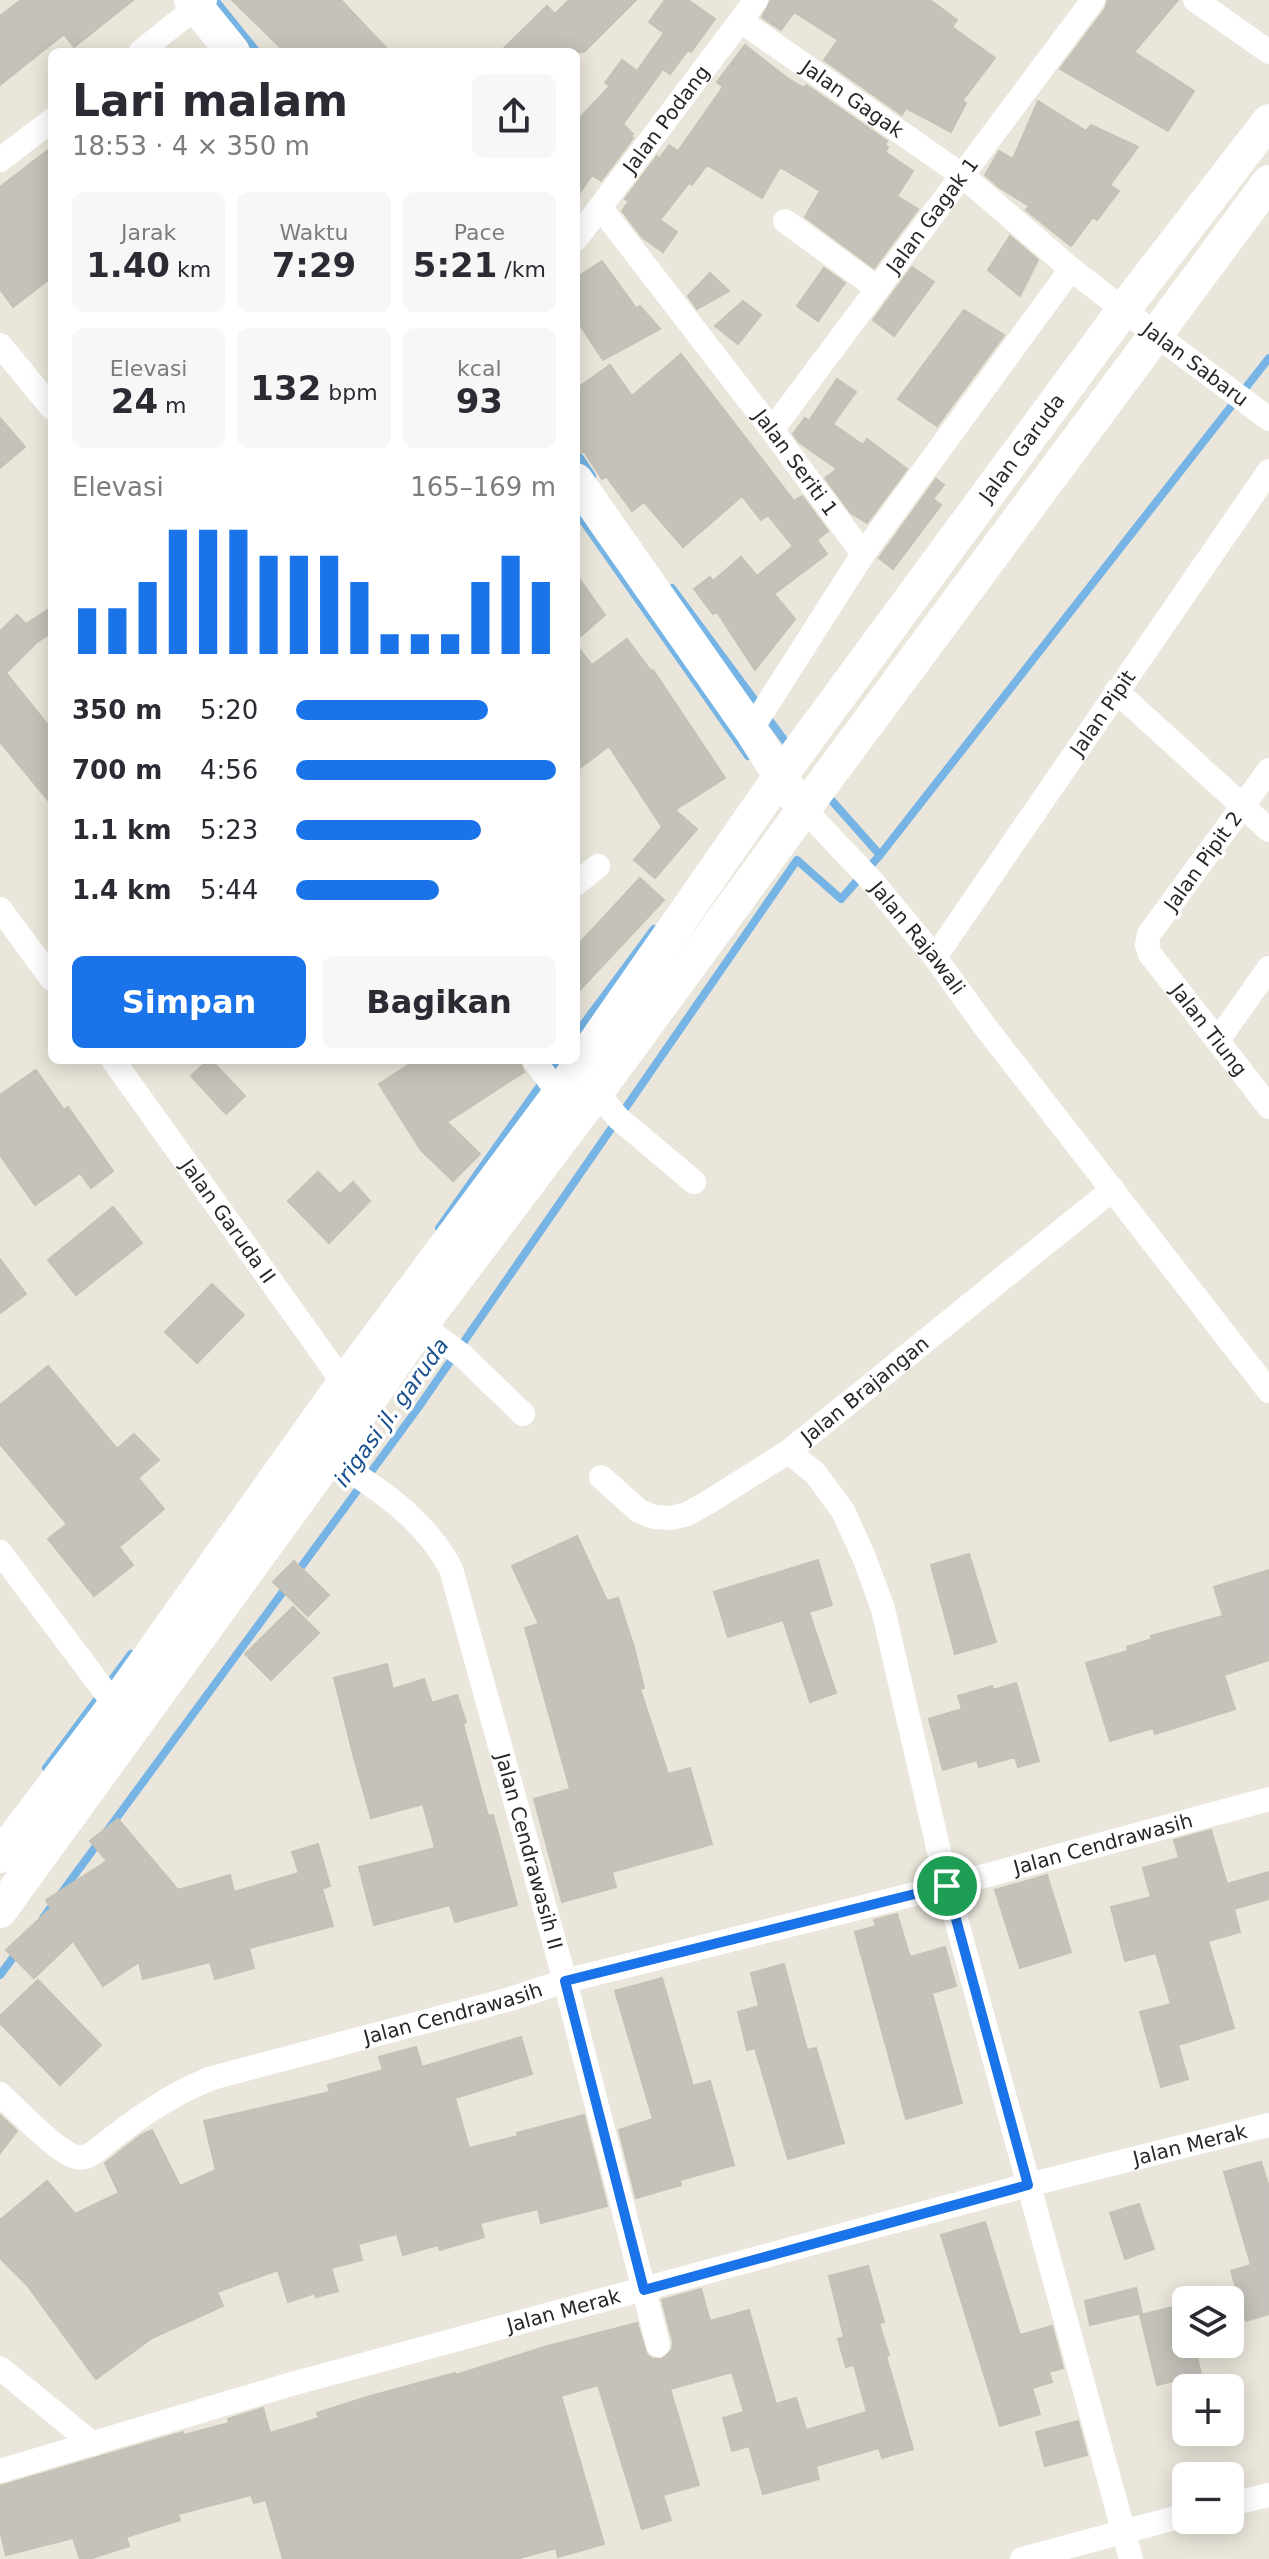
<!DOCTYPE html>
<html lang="id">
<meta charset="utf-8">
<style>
body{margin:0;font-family:"DejaVu Sans",sans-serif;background:#f7f7f7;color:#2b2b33;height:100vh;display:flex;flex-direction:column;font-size:30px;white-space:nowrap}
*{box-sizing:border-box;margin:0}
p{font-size:26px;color:#7c7c81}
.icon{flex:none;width:44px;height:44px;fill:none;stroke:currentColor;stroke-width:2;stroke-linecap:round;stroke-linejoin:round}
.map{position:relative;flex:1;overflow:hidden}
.drawer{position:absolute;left:48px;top:48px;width:532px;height:1016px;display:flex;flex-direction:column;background:#fff;border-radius:12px;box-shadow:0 4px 20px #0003}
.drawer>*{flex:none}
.fabs{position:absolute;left:1172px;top:2286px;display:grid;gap:16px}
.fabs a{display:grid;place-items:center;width:72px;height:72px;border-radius:12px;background:#fff;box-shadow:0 4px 20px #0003;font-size:40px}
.pin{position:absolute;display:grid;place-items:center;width:68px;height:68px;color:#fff;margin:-34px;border:4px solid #fff;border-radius:50%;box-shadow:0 2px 8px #0007}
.round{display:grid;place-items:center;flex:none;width:84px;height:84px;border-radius:12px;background:#f7f7f7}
.head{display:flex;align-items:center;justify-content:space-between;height:136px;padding:0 24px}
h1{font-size:44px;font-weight:800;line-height:60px}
.stats{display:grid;grid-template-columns:repeat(3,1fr);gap:12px;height:136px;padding:8px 24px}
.stats div{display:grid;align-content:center;border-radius:12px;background:#f7f7f7;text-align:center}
.stats b{font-size:34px;font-weight:800}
.stats small{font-size:22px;font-weight:400}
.stats p{font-size:22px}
.chart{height:224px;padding:16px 24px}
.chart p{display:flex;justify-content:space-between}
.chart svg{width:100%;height:144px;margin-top:8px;stroke:#1a73e8;stroke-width:6}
.button{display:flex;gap:16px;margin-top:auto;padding:16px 24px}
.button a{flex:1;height:92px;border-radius:12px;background:#1a73e8;color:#fff;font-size:32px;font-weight:800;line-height:92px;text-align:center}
.button a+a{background:#f7f7f7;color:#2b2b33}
ul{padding:0 24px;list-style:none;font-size:26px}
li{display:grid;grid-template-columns:128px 96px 1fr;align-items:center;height:60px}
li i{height:20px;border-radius:10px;background:#1a73e8}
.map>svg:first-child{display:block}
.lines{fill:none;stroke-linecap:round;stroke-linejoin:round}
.stream{stroke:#75b4e4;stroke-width:8}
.building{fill:#c5c2bb;stroke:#c5c2b5;stroke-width:2}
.street{stroke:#fff;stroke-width:24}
.secondary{stroke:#fff;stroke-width:34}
.route-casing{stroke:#fff;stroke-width:16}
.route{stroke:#1a73e8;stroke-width:10}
.labels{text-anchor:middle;stroke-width:7;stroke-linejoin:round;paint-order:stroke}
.street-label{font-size:20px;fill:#282828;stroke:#fff}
.water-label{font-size:22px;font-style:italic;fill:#18508d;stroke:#fff}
</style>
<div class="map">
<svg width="1269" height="2559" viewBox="0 0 1269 2559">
<rect width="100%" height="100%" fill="#eae6db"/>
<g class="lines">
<path class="stream" d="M215,0L257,52
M576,452L592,476
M576,511L748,756
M672,588L790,748
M825,793L880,855
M576,1034L654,929
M439,1228L558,1060
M46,1768L131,1654
M43,1918L418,1408L797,860L841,899L880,855L1269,358
M0,1975L18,1951"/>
</g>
<path class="building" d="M21,0H133L74,47L64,34L0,85V16Z
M232,0H341L390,52H285Z
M569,0H636L584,52H500L547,6L555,14Z
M665,0H688L715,19L691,52L688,50L670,74L663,69L623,124L633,134L631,136L633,138L601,181L592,175L576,198V122L610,86L605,83L622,60L637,71L664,33L649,22Z
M771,0H930L957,20L952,27L995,58L962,101L966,103L951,132L906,108L902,115L824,60L838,40L794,12L781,30L770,23L762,17Z
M1108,0H1178L1134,52L1194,91L1168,131L1060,69L1105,9Z
M745,45L787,78L804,88L806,85L887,141L885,145L888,147L885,152L913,171L897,196L918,209L874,268L805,217L820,191L780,167L762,198L707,165L692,185L689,183L660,220L677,232L663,252L643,238L622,211L629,201L625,199L657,156L659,159L669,145L678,151L723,87L717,82Z
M1038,101L1086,131L1091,125L1138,147L1110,185L1119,191L1097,220L1093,217L1071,246L1026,210L1029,206L1000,188L985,175L999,151L1013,159Z
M52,147V277L13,307L0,289V187Z
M1010,236L1038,260L1020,296L988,270Z
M602,261L636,308L640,306L660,329L603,360L576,319V278Z
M912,267L934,282L894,336L873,320Z
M824,268L845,283L818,321L797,306Z
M710,273L729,291L697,309L688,296Z
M743,301L761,315L738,344L715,326Z
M964,310L1004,335L937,426L898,399Z
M681,354L794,501L802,496L828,531L817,540L827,554L774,594L795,619L755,670L717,612L713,614L694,589L710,577L713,581L741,557L757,576L793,546L768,515L761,520L742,496L683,547L644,502L632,511L606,476L602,479L584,451L576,456V389L610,365L632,396Z
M837,379L856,392L833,424L863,445L867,439L907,469L867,523L851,513L825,478L837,469L799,442L793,434L805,418L809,421Z
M0,418L25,447L0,468Z
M936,479L944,485L933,499L941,505L893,569L879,558Z
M576,574L605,615L576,640Z
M52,607V632L36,643L6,673L52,730V805L0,742V631L17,615L26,624Z
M627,639L651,671L653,670L725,778L675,810L697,829L655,878L634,860L662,827L609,746L576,771V645L592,665Z
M640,878L664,900L576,994V947Z
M208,1060H211L245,1096L226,1114L191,1076Z
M416,1060H519L524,1072L447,1122L480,1154L453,1181L421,1150L379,1084Z
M36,1070L64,1110L68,1107L113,1171L91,1188L80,1173L35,1205L0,1155V1095Z
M318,1172L340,1194L353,1182L370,1201L329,1243L288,1201Z
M113,1207L142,1243L76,1295L48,1260Z
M0,1259L26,1294L0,1313Z
M212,1284L244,1315L197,1363L165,1332Z
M48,1366L117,1449L134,1434L159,1460L138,1478L164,1509L119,1547L133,1565L94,1596L48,1539L67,1524L0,1444V1405Z
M577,1536L607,1601L618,1598L634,1647L644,1688L640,1689L668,1774L690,1768L712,1844L612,1872L616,1887L562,1902L534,1799L570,1789L525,1628L539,1624L512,1566Z
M969,1554L996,1642L955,1654L931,1565Z
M818,1560L832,1605L809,1612L836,1693L810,1702L783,1620L728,1637L714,1592Z
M294,1561L329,1595L308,1616L273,1582Z
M1269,1570V1660L1224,1675L1235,1709L1155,1734L1153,1728L1110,1741L1086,1663L1128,1651L1127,1647L1152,1639L1151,1636L1223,1616L1214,1587Z
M293,1607L319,1633L271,1680L245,1654Z
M387,1664L393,1689L424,1679L432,1703L457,1695L466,1722L463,1724L488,1816L493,1815L517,1905L455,1922L450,1905L374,1925L359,1867L435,1848L423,1804L371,1818L353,1754L334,1678Z
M1016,1683L1039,1761L1018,1767L1015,1757L979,1767L977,1760L943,1770L929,1719L962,1709L958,1696L992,1686L993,1690Z
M118,1819L178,1890L230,1875L234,1892L299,1873L292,1852L318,1844L330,1886L322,1889L333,1926L249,1948L254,1968L215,1979L210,1962L143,1979L139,1962L103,1986L73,1941L34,1978L6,1950L51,1908L46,1900L107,1861L90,1841Z
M1211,1830L1227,1884L1269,1872V1899L1234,1909L1240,1932L1208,1941L1234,2028L1178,2045L1188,2079L1161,2087L1140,2012L1171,2004L1156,1953L1125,1961L1111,1907L1151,1897L1143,1868L1179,1858L1174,1840Z
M1047,1875L1071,1952L1020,1968L995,1890Z
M897,1914L910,1957L945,1947L956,1986L932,1993L962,2103L906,2119L855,1932L876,1926L874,1920Z
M784,1964L807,2050L816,2048L844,2143L788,2159L755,2048L747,2050L738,2012L759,2006L751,1973Z
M662,1978L693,2086L710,2081L734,2165L680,2180L681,2185L636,2198L619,2130L653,2119L615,1991Z
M38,1980L101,2045L60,2085L0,2023V2016Z
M521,2037L532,2074L455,2098L469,2148L518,2136L517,2133L584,2115L607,2206L541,2223L538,2209L480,2223L484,2237L440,2250L438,2245L403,2255L397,2234L358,2244L362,2260L331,2268L338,2291L316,2297L315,2293L288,2302L278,2270L217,2292L223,2306L152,2338L96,2379L27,2285L0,2258V2220L47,2181L75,2214L119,2193L105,2163L141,2135L152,2130L180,2186L216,2170L204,2121L330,2092L328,2085L383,2070L379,2057L416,2047L422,2067Z
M0,2115L17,2131L0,2153Z
M1261,2162L1269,2187V2314L1246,2321L1231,2271L1251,2265L1224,2172Z
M1139,2204L1154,2249L1125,2259L1110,2213Z
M985,2222L1020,2335L1052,2326L1063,2368L1049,2372L1052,2382L1032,2388L1040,2414L1000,2426L941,2235Z
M868,2266L884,2322L879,2323L889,2355L886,2356L913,2449L882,2458L879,2448L816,2466L819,2479L763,2494L749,2446L732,2451L723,2418L744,2412L732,2372L670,2389L699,2485L663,2495L671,2520L642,2529L598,2385L561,2396L604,2544L558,2557L556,2548L516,2559H283L266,2500L254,2503L251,2495L178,2514L180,2520L126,2537L129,2546L89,2559H80L73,2538L6,2555L0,2530V2486L183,2432L184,2435L229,2423L228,2419L263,2408L270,2433L319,2418L317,2413L367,2397L455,2373L456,2375L544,2347L637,2323L647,2355L653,2359H662L672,2350L673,2342L662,2300L701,2289L710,2321L749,2310L776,2404L796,2398L806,2430L867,2412L854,2365L846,2367L838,2339L844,2337L829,2276Z
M1136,2288L1142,2313L1090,2325L1085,2301Z
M1186,2304V2344H1194L1201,2374L1157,2385L1140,2315Z
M1078,2421L1087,2455L1045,2466L1036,2432Z"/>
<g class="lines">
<g class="street">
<path d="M1195,0L1269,52"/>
<path id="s1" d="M741,21L963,176L1071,269L1155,334L1269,419"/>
<path d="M140,52L205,0"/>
<path d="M0,160L52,120"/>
<path id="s2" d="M600,207L772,430L863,554L751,730"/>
<path d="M785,221L877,288"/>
<path id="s3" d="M576,239L756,0"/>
<path d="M0,345L52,408"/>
<path id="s4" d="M772,430L1093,0"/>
<path d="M863,554L1071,269"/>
<path d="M1116,691L1269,830"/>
<path id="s5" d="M1269,770L1149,934L1147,945L1150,954L1269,1107"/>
<path id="s6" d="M804,809L871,880L935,957L983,1024L1269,1391"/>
<path d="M576,884L598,866"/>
<path d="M0,909L52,979"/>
<path id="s7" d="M935,957L1269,471"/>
<path d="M1218,1040L1269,968"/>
<path id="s8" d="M113,1060L351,1393"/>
<path d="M534,1060L559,1094"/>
<path d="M597,1092L618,1118L694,1182"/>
<path d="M421,1325L463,1356L523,1414"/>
<path d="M788,1452L815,1473L843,1511L864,1557L883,1609L947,1886L1131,2559"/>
<path id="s9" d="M329,1458C377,1487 425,1519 451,1569L565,1981L658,2345"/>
<path id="s10" d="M601,1477L639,1511L654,1517L671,1518L687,1514L707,1503L788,1452L1113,1189"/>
<path d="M0,1552L115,1705"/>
<path id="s11" d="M0,2094C16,2109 57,2152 76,2157C86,2160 95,2152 102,2146C137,2118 171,2094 212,2078L510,1999L565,1981L947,1886L1269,1799"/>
<path d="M0,2368L93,2444"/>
<path id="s12" d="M0,2471L288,2385L1028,2185L1269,2125"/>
<path d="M1230,2504L1269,2495"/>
<path d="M1022,2559L1186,2515"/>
</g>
<g class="secondary">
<path d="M191,0L233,52"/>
<path d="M576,480L751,730L791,793"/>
<path id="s13" d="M0,1856L115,1705L343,1384L559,1094L779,778L1124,309L1269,121"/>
<path d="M0,1911L329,1458L421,1325L597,1092L804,809L1269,182"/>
</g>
</g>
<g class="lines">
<g class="route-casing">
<path id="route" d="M947,1886L1028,2185L644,2290L565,1981Z"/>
</g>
<use href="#route" class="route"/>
</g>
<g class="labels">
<g class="street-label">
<text dy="7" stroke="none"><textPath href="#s1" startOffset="136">Jalan Gagak</textPath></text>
<text dy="7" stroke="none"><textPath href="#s3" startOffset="150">Jalan Podang</textPath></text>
<text dy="7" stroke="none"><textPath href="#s4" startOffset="268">Jalan Gagak 1</textPath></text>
<text dy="7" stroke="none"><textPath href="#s1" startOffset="570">Jalan Sabaru</textPath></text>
<text dy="7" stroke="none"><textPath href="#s13" startOffset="1740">Jalan Garuda</textPath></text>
<text dy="7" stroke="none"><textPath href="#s2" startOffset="322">Jalan Seriti 1</textPath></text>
<text dy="7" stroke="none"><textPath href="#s7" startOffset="296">Jalan Pipit</textPath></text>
<text transform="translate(1203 861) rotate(-54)" y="7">Jalan Pipit 2</text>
<text dy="7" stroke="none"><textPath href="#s6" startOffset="172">Jalan Rajawali</textPath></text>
<text dy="7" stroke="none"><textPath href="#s5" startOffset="320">Jalan Tiung</textPath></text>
<text dy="7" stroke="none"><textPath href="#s8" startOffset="198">Jalan Garuda II</textPath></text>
<text dy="7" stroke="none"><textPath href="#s10" startOffset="318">Jalan Brajangan</textPath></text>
<text dy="7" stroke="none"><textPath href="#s11" startOffset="1180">Jalan Cendrawasih</textPath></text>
<text dy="7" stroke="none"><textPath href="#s9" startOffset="460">Jalan Cendrawasih II</textPath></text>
<text dy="7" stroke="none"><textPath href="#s11" startOffset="508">Jalan Cendrawasih</textPath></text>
<text dy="7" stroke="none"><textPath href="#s12" startOffset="1234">Jalan Merak</textPath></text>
<text dy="7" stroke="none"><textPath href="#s12" startOffset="586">Jalan Merak</textPath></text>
</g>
<g class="water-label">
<text transform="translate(391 1412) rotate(-54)" y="8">irigasi jl. garuda</text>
</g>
</g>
</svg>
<div class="fabs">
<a><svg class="icon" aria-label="layers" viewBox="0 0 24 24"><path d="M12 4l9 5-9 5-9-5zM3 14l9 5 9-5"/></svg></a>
<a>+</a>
<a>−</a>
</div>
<div class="pin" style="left:947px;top:1886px;background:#1e9e55"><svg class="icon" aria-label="arrive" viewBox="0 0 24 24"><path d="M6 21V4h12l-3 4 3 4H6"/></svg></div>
<section class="drawer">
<div class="head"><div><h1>Lari malam</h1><p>18:53 · 4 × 350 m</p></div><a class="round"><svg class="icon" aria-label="share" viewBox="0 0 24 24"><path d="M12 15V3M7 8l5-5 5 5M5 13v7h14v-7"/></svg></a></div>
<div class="stats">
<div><p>Jarak</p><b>1.40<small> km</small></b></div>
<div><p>Waktu</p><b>7:29</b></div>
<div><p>Pace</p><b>5:21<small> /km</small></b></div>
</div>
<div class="stats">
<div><p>Elevasi</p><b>24<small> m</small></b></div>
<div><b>132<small> bpm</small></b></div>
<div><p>kcal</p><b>93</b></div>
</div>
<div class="chart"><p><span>Elevasi</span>165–169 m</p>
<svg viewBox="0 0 160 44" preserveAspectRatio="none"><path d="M5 44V30M15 44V30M25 44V22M35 44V6M45 44V6M55 44V6M65 44V14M75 44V14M85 44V14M95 44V22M105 44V38M115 44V38M125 44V38M135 44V22M145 44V14M155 44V22"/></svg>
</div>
<ul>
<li><b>350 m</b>5:20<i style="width:74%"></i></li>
<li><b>700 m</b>4:56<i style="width:100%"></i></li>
<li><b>1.1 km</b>5:23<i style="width:71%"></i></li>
<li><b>1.4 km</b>5:44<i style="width:55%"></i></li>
</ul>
<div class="button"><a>Simpan</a><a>Bagikan</a></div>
</section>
</div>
